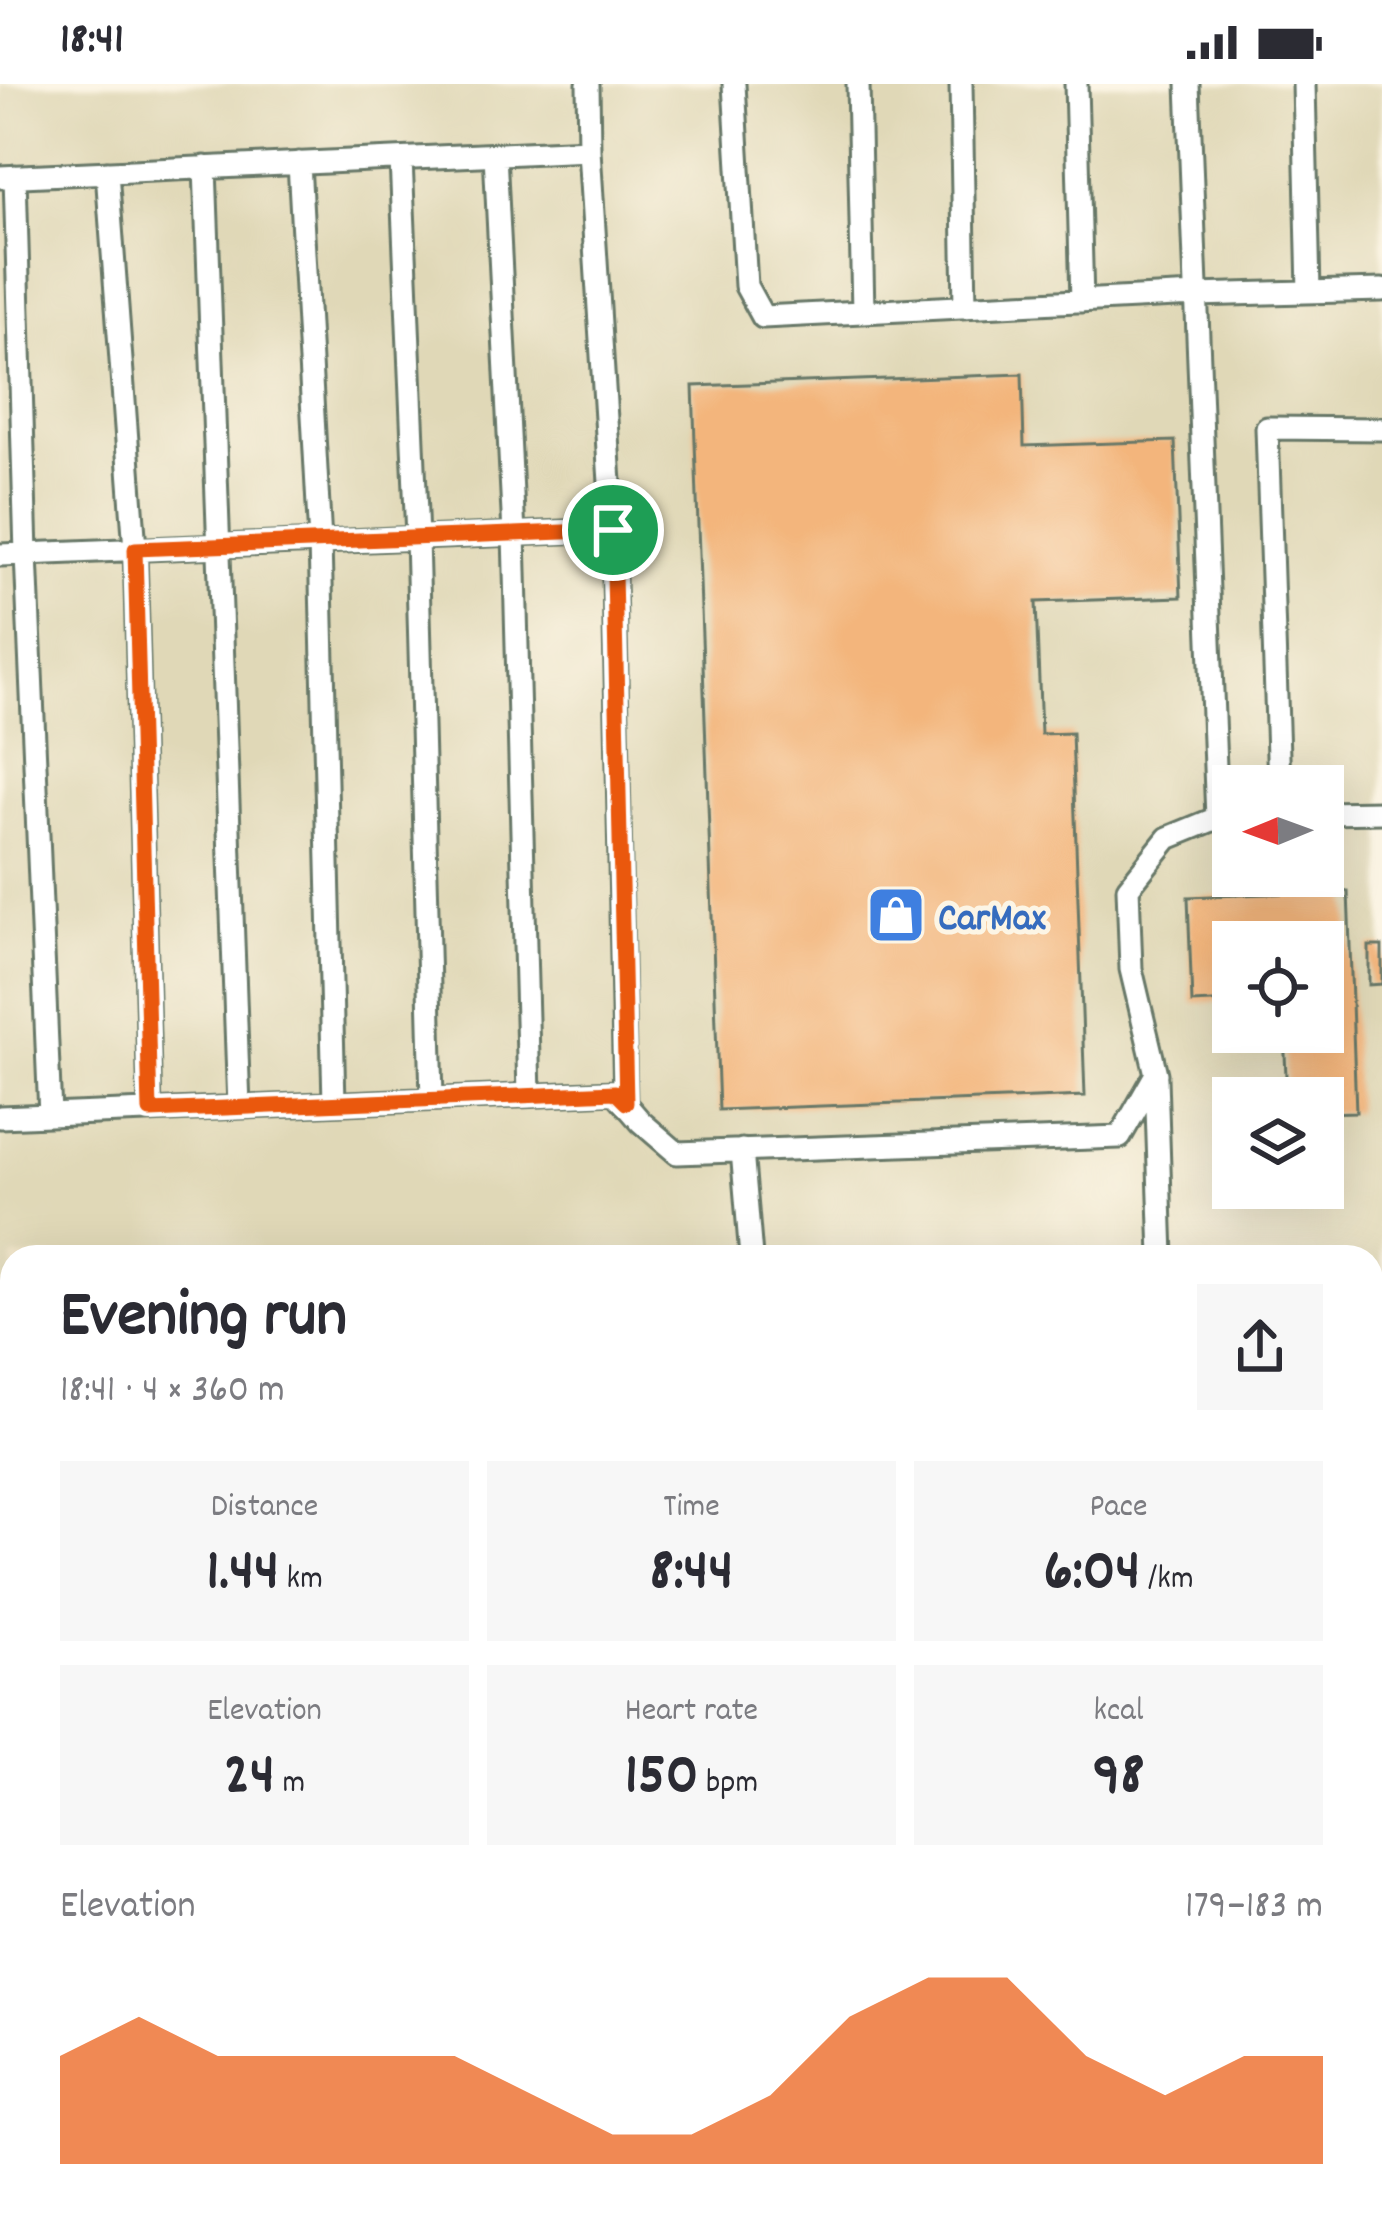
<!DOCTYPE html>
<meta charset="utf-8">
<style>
body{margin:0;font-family:Dekko,sans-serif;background:#f7f7f7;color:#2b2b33;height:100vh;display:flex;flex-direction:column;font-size:45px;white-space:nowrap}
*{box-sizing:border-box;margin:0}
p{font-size:39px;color:#7c7c81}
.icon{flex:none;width:66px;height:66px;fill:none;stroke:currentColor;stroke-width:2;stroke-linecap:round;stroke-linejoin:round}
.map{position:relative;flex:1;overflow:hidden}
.drawer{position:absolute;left:0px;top:1161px;width:1383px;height:975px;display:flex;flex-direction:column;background:#fff;border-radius:36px 36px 0 0;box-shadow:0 12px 48px #0002}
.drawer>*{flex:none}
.needle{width:78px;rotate:269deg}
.controls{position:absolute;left:1212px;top:681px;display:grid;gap:24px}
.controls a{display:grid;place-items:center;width:132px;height:132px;border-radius:0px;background:#fff;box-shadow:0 12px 48px #0002;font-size:60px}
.pin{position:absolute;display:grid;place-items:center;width:102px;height:102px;color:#fff;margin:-51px;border:6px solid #fff;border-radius:50%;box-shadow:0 3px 12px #0007}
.round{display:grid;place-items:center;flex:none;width:126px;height:126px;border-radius:0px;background:#f7f7f7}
.summary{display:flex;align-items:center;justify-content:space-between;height:204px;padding:0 60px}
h1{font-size:66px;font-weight:800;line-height:90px}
.figures{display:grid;grid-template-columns:repeat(3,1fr);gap:18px;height:204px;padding:12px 60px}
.figures div{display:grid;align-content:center;border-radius:0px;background:#f7f7f7;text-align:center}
.figures b{font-size:60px;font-weight:800}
.figures small{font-size:33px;font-weight:400}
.figures p{font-size:33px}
.chart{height:336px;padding:24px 60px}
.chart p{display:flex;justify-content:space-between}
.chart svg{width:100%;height:216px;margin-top:12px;fill:#ea580c;opacity:.7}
.status{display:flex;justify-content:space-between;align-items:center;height:84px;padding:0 60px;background:#fff;direction:ltr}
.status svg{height:33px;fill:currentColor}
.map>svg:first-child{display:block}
.built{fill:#e0d8b7;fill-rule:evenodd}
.building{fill:#f3b57c}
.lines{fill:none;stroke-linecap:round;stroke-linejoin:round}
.lane-casing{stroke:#687868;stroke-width:27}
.highway-casing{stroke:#687868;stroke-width:72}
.lane{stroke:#fff;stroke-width:21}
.highway{stroke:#fff;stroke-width:66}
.route-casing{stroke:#fff;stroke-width:24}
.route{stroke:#ea580c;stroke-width:15}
.labels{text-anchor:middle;stroke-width:10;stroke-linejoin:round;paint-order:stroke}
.shop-label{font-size:39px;font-weight:bold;fill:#366cbe;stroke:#fcf5e5;text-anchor:start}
</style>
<div class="status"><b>18:41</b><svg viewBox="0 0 49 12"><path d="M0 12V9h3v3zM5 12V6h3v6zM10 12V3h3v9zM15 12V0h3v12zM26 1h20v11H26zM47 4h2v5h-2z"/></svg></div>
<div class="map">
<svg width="1382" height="2135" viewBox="0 0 1382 2135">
<rect width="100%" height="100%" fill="#fcf5e5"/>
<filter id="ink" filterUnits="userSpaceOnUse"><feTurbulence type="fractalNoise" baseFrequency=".00833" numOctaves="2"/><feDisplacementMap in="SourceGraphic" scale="24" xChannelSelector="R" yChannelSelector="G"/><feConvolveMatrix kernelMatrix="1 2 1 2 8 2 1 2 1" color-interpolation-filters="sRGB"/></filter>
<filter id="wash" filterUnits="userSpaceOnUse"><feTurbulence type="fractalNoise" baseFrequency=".004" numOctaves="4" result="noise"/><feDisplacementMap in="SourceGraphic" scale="48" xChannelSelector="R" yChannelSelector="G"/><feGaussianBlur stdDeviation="2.7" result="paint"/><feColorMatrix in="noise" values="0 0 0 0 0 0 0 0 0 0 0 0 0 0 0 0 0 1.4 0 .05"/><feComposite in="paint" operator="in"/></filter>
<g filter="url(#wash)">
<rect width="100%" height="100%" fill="#f1e5c8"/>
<path class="built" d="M0,0H1382V1278L1371,1279V1173H12V1334L0,1335ZM1233,702H1323V792H1233ZM1233,858H1323V948H1233ZM1233,1014H1323V1104H1233Z"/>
<g id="blocks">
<path class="building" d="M1022,290L1024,362L1175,357L1181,513L1036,518L1041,650L1072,649L1085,1012L719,1026L693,302Z
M1348,807L1356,1028L1323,1029V1014H1287L1284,948H1323V858H1233V917L1192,919L1188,813Z
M1369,862H1382V900L1369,901Z"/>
</g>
</g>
<g filter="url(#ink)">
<use href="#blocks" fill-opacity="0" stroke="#687868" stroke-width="3"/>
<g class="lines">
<g class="lane-casing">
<path id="lane" d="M734,0L746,202L763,233L1196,211L1382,206
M858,0L863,228
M961,0L965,223
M1076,0L1082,217
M1304,0L1309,208
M495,70L514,450L529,1011
M401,75L417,454L432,1015
M299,79L320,458L334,1019
M205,83L239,1023
M107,88L135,465L150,1027
M15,92L26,470L50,1031
M0,93L589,66L588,0
M613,446L625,1019
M0,471L613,446L589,66
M1279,702L1267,344L1382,345
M1323,729L1382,728
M1156,994L1162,1173
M0,1033L615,1008L641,1038L677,1069L1120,1053L1156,990L1131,885L1128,804L1168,754L1217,734L1188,0
M742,1066L751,1173
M1371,1205L1382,1204"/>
</g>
<g class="highway-casing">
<path id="highway" d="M0,1983L12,1995
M138,2124L149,2135"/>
</g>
<use href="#lane" class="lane"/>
<use href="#highway" class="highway"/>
</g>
</g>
<g class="lines" filter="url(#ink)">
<g class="route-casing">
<path id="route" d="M613,446L626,1019L615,1008L150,1027L135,465Z"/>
</g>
<use href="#route" class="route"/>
</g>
<defs>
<g id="shop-square" transform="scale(3)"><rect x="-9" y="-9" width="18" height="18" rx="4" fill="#3f7fe0" stroke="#fcf5e5"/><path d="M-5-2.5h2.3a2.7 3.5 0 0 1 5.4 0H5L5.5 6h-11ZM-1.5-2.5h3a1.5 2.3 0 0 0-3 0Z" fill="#fff"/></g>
</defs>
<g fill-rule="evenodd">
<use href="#shop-square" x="896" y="831"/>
</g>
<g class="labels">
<g class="shop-label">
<text x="938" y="845">CarMax</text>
</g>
</g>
</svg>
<div class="controls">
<a><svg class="needle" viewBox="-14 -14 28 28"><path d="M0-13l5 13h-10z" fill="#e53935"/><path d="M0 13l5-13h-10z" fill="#7c7c81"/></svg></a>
<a><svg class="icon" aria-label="locate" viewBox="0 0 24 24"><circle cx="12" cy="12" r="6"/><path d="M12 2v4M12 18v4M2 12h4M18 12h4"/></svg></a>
<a><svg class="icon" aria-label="layers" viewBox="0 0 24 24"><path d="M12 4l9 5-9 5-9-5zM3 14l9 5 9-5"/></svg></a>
</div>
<div class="pin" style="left:613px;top:446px;background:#1e9e55"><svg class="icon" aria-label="arrive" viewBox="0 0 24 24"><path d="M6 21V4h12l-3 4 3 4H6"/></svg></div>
<section class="drawer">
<div class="summary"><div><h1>Evening run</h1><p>18:41 · 4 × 360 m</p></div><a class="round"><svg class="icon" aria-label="share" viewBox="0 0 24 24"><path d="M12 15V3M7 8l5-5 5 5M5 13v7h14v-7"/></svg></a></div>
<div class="figures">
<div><p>Distance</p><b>1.44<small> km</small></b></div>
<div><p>Time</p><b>8:44</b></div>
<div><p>Pace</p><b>6:04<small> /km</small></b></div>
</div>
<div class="figures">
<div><p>Elevation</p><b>24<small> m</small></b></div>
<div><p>Heart rate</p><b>150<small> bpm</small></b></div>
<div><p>kcal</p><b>98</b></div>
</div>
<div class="chart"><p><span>Elevation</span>179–183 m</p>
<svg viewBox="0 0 160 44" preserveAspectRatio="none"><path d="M0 44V22L10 14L20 22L30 22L40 22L50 22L60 30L70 38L80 38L90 30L100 14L110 6L120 6L130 22L140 30L150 22L160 22V44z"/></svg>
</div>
</section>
</div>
